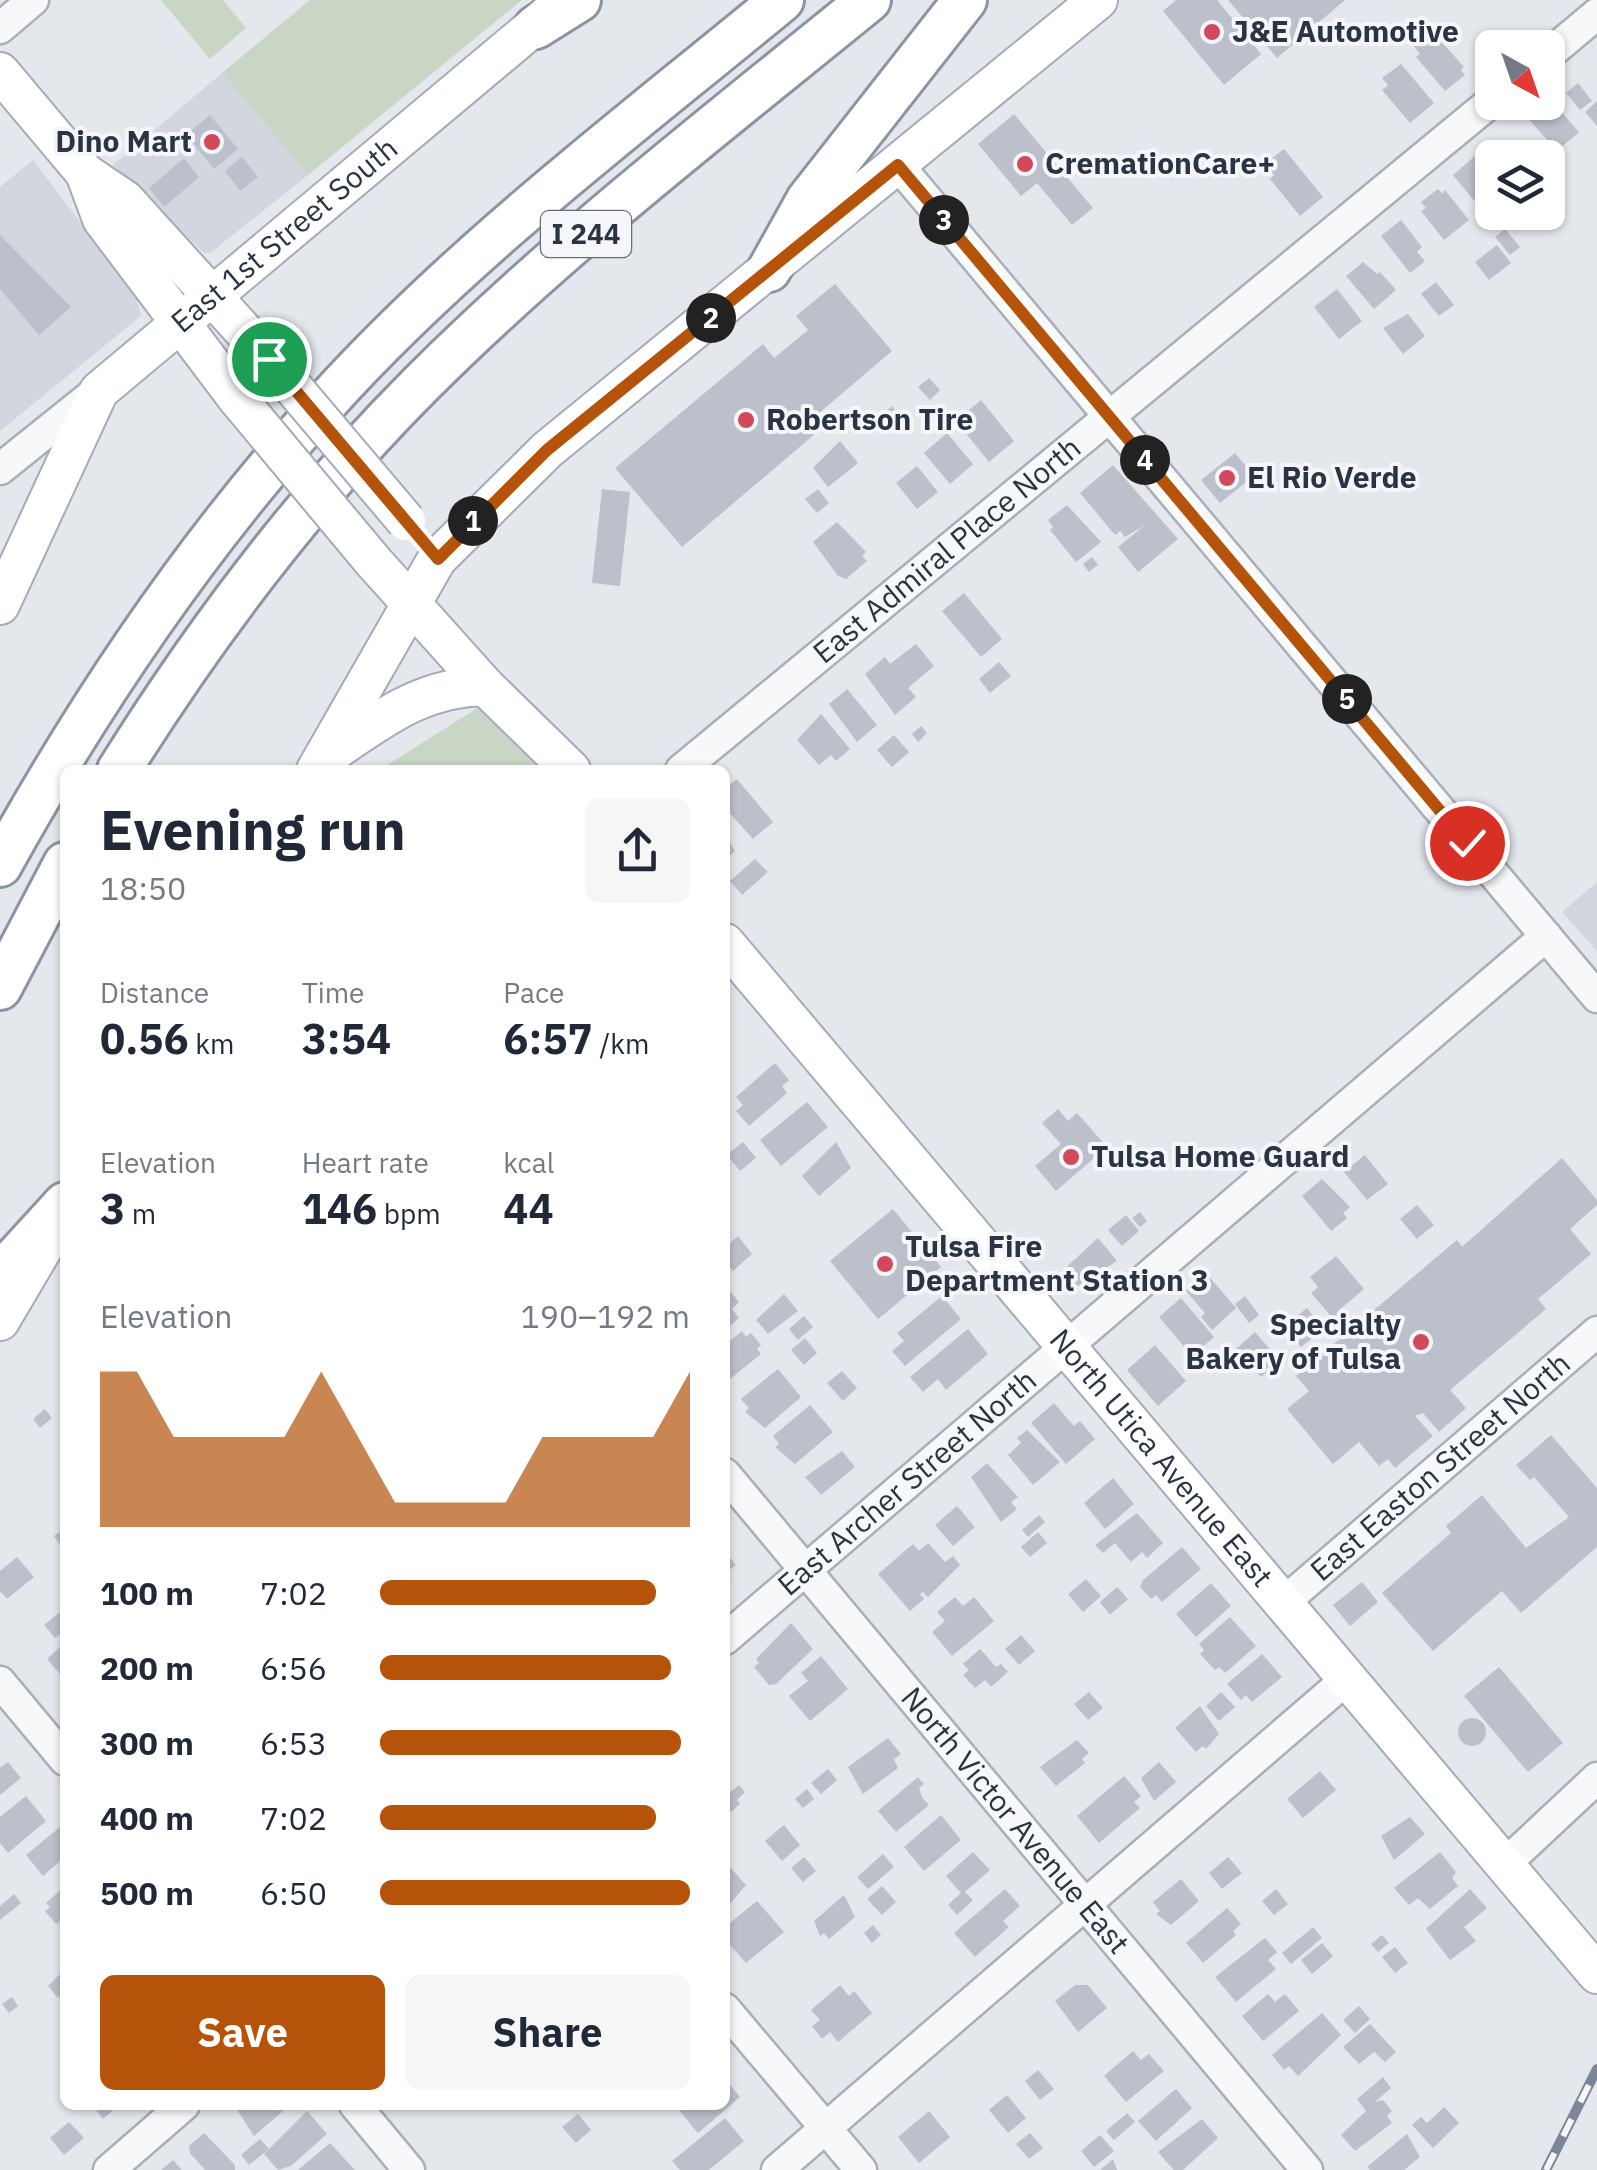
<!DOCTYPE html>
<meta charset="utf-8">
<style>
body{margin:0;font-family:"IBM Plex Sans",sans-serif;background:#f6f6f7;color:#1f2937;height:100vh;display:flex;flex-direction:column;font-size:38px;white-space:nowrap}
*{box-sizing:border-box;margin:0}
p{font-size:32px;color:#747a83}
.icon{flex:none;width:55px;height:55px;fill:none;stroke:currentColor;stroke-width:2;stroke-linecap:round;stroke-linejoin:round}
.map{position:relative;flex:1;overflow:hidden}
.panel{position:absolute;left:60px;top:765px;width:670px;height:1345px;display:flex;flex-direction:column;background:#fff;border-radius:15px;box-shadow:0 2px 8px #0004}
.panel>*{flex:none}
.needle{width:65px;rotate:140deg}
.buttons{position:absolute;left:1475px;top:30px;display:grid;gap:20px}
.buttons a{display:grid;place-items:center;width:90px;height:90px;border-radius:15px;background:#fff;box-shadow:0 2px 8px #0004;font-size:50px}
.pin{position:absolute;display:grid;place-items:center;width:85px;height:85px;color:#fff;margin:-42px;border:5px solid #fff;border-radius:50%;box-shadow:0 2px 10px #0007}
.km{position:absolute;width:50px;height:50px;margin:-25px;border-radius:50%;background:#222;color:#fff;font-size:28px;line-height:50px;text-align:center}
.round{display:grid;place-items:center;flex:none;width:105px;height:105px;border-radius:15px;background:#f6f6f7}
.overview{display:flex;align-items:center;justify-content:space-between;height:170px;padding:0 40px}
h1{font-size:55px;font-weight:800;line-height:75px}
.figures{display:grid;grid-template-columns:repeat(3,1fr);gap:15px;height:170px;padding:10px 40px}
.figures div{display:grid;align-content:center}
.figures b{font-size:42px;font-weight:800}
.figures small{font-size:28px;font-weight:400}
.figures p{font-size:28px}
.chart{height:280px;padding:20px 40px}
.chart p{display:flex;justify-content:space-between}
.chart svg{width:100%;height:180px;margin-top:10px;fill:#b45309;opacity:.7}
.primary-button{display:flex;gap:20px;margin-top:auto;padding:20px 40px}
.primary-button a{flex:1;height:115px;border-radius:15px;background:#b45309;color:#fff;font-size:40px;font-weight:800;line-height:115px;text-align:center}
.primary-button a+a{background:#f6f6f7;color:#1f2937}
ul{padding:0 40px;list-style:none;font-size:32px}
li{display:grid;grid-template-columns:160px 120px 1fr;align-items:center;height:75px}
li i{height:25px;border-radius:12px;background:#b45309}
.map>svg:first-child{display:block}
.built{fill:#d2d6de}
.green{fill:#c9d6c5}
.building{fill:#bbc0ca}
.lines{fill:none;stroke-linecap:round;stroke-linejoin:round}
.minor-casing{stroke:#a9aeb7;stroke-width:35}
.major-casing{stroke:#a3abb8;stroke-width:42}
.highway-casing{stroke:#8b94a3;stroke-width:48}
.minor{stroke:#f7f8fa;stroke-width:30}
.major{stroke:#fff;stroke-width:38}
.highway{stroke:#fff;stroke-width:42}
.rail-casing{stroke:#7d8696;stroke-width:10}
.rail{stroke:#f4f6f9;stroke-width:6;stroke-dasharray:19;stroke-linecap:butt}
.major-bridge-casing{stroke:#a3abb8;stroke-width:42;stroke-linecap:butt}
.major-bridge{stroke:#fff;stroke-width:38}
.route-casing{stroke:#fff;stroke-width:20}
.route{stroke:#b45309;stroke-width:12}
.poi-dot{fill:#d1495b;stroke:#f4f6f9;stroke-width:4}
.labels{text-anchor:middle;stroke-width:8;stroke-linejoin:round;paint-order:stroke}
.shield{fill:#f4f6f9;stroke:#676e7b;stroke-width:2.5}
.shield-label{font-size:28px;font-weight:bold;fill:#2b3445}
.poi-label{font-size:30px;font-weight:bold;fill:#2b3445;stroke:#f4f6f9;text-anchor:start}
.street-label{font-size:30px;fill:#2b3445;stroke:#f4f6f9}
</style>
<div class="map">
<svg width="1597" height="2170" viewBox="0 0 1597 2170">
<rect width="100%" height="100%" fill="#e4e7ec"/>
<path class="built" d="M222,73L308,175L210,253H204L113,165Z
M33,160L135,294L141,316L0,431V187Z
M1597,882V951L1562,912Z"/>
<path class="green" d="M161,0H223L246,28L210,59Z
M310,0H522L308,175L222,73Z
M479,707L541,770H379L381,769Z"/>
<path class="building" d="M1176,0H1217L1261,54L1224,85L1163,11Z
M1228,0H1345L1277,58Z
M1430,29L1464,67L1461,70L1465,75L1445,91L1416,57L1420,54L1412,44Z
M1401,64L1434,103L1410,123L1382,90L1388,85L1382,78Z
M1578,83L1592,101L1580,110L1566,93Z
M1548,97L1579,132L1557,151L1526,116L1548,102Z
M1597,101V126L1585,112Z
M1014,114L1093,208L1072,225L1037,183L1021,196L978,144Z
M210,115L238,149L214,169L186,135Z
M1284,149L1323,197L1300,216L1270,179L1274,175L1265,164Z
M1476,155L1492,169V208L1485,214L1453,175Z
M242,157L258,177L240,191L225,171Z
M184,158L199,177L164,207L149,188Z
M1438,189L1442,194L1445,190L1469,220L1444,240L1421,211L1426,208L1421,202Z
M1401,220L1422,247L1417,252L1425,261L1410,273L1381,236Z
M1505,229L1520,247L1510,255L1495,237Z
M0,235L71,307L39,335L0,289Z
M1497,245L1511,263L1489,280L1475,262Z
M1363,262L1377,274L1380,272L1396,290L1374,309L1346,276Z
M1436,282L1454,305L1439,316L1421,294Z
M835,284L892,351L819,413L823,427L682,547L615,468L763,344L774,358L808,330L796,316Z
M1337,289L1362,321L1339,339L1314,307Z
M1408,314L1425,336L1403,354L1383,328Z
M929,378L940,390L930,400L918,387Z
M981,400L1014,441L989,462L956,421Z
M892,406L906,423L895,432L882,415Z
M947,433L973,464L950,484L924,453Z
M840,441L858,463L828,487L813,468Z
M1235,453L1254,476L1220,503L1201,480Z
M1113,465L1178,539L1138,572L1118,547L1145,525L1125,537L1120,531L1115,535L1080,493Z
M917,466L938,492L917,509L896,483Z
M602,489L630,492L620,586L592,583Z
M818,489L829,503L817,513L805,499Z
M1067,505L1101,542L1076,562L1050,530L1053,527L1048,520Z
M837,522L866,552L862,556L867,561L846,579L838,576L813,542Z
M1092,557L1098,565L1089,572L1083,564Z
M964,593L1002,639L981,657L942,611Z
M916,644L934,666L908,688L916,697L895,715L865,674L885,657L890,664Z
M999,662L1011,676L990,693L979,679Z
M847,689L877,725L857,742L829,704Z
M821,714L850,749L836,761L831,755L819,765L797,740Z
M921,726L927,733L918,742L912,734Z
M894,735L909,752L892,767L877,750Z
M737,779L773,822L753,839L725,808V789Z
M725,834L735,851L725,860Z
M755,859L768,872L742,895L730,881Z
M775,1063L789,1080L782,1086L787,1093L749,1126L736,1111L743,1105L736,1097Z
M807,1102L828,1127L781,1166L760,1140Z
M1058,1109L1068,1121L1077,1113L1107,1147L1056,1191L1035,1166L1061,1144L1042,1123Z
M743,1142L756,1158L740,1171L727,1155Z
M836,1142L851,1168L819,1196L802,1176Z
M1365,1155L1388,1184L1367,1200L1344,1172Z
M1562,1158L1597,1200V1205L1570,1229L1591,1254L1538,1299L1546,1309L1450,1390L1466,1408L1439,1432L1423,1413L1415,1416L1433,1436L1395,1468L1388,1459L1379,1466L1359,1442L1333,1464L1287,1409L1309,1391L1296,1376L1457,1240L1462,1247Z
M1322,1179L1350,1207L1343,1213L1347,1218L1331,1231L1302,1196Z
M1417,1205L1434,1225L1417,1239L1400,1219Z
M893,1209L941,1267L878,1319L830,1261Z
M1140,1212L1147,1221L1140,1227L1132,1218Z
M1126,1215L1139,1231L1122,1246L1108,1230Z
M738,1236L752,1254L733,1271L725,1261V1247Z
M1098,1238L1117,1261L1075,1288L1061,1272Z
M1336,1256L1364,1289L1339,1310L1342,1314L1335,1321L1311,1293L1318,1287L1310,1277Z
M1206,1273L1236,1308L1212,1330L1201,1317L1205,1313L1186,1291Z
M725,1285L739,1302L732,1309L739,1318L725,1330Z
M784,1294L798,1311L768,1334L756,1320Z
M942,1296L961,1319L905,1366L892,1351L904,1341L897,1333Z
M1245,1296L1259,1315L1249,1323L1235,1304Z
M1181,1298L1214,1337L1192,1356L1159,1317Z
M1307,1308L1324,1329L1301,1347L1284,1326Z
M804,1316L813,1327L798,1340L789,1329Z
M968,1329L988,1354L946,1390L938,1379L923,1392L910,1377Z
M742,1331L746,1337L751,1333L761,1345L757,1349L761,1354L725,1383V1345Z
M1255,1332L1280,1361L1261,1377L1236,1349Z
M805,1338L817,1353L804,1365L791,1350Z
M1155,1345L1186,1381L1158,1406L1127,1370Z
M778,1369L801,1397L765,1428L745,1412L749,1408L741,1399Z
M842,1371L857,1388L843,1401L827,1383Z
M1054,1403L1074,1426L1080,1421L1095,1439L1066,1464L1031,1423Z
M810,1405L833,1432L795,1464L775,1447L779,1444L773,1436Z
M45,1409L52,1418L40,1428L33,1419Z
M1027,1430L1060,1462L1033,1485L1008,1455L1021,1443L1017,1438Z
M1551,1435L1597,1488V1547L1521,1613L1502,1591L1433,1651L1382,1593L1451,1533L1446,1526L1482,1495L1526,1548L1569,1517L1534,1477L1530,1480L1516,1465Z
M842,1451L855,1467L821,1495L805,1477Z
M987,1463L1018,1497L1011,1502L1017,1509L1001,1522L971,1477Z
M1113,1478L1134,1504L1105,1529L1084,1503Z
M957,1506L975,1527L953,1546L935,1525Z
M1137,1513L1163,1543L1147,1558L1142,1552L1131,1562L1115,1543L1103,1553L1095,1545Z
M1039,1515L1045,1522L1028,1537L1022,1530Z
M65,1528V1543L61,1546L54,1536Z
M1038,1532L1047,1543L1030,1557L1021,1547Z
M928,1543L945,1562L953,1556L960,1565L928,1597L923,1592L920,1594L924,1599L910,1611L878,1574L913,1544L919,1551Z
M1182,1547L1201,1569L1162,1602L1156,1595L1151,1599L1140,1587L1143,1580Z
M725,1552L736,1565L727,1572L731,1577L725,1582Z
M17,1557L34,1577L7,1599L0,1591V1571Z
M1086,1579L1101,1596L1083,1612L1068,1594Z
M1362,1582L1378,1602L1350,1626L1333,1605Z
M1211,1583L1231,1606L1196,1637L1176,1614Z
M1117,1587L1128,1599L1110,1615L1100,1602Z
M955,1597L963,1606L974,1597L994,1621L952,1656L932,1632L945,1621L937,1612Z
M60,1612L65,1630L55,1638L44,1625Z
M1230,1617L1256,1646L1225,1673L1219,1667L1215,1670L1200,1654L1204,1650L1199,1644Z
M791,1623L813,1649L776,1684L769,1685L754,1667L759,1663L756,1659Z
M1021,1635L1035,1651L1019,1665L1005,1649Z
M65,1642V1680L47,1659Z
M980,1649L996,1667L1001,1664L1008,1672L991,1687L985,1680L975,1688L963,1675L969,1670L963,1664Z
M1262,1654L1282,1677L1252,1702L1246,1695L1241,1700L1227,1684Z
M821,1656L848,1689L810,1721L789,1696L808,1681L801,1673Z
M1499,1667L1563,1743L1528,1772L1464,1696Z
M1089,1692L1103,1708L1088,1720L1074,1704Z
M1221,1692L1235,1707L1219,1721L1206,1706Z
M1200,1706L1219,1734L1206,1749L1203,1746L1196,1752L1175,1728Z
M1458 1732a14 14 0 1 1 28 0a14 14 0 1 1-28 0Z
M888,1738L901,1754L894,1759L898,1768L863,1794L848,1767Z
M1077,1740L1089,1753L1082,1759L1085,1763L1056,1786L1040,1767Z
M8,1762L21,1778L0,1795V1768Z
M1159,1762L1176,1782L1154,1801L1141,1778Z
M828,1769L837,1780L821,1794L811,1783Z
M1320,1771L1336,1790L1303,1818L1287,1799Z
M1124,1776L1141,1796L1134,1802L1140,1808L1099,1843L1077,1816Z
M918,1777L924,1784L919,1788L922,1797L929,1805L896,1832L878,1811Z
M739,1785L745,1792L737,1800L740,1804L725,1817V1797Z
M807,1789L814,1799L803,1808L795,1799Z
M26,1796L46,1821L8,1853L0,1843V1817Z
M941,1815L961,1840L924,1871L904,1847Z
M1410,1817L1425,1834L1394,1860L1381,1836Z
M784,1825L800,1845L782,1861L765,1841Z
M60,1827L65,1833V1857L43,1876L26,1855Z
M973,1852L990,1870L965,1892L973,1900L957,1915L948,1905L961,1893L946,1876Z
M1440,1852L1456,1872L1452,1878L1458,1886L1430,1909L1418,1898L1409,1905L1394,1888Z
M883,1854L894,1867L868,1889L857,1877Z
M804,1857L816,1871L803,1882L791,1868Z
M1228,1857L1242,1873L1222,1889L1209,1873Z
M727,1864L746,1885L728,1906L725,1902Z
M1181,1879L1199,1901L1171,1925L1156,1914L1160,1911L1153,1902Z
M65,1886V1926L61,1921L56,1924L45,1911L50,1907L46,1903Z
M882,1886L896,1902L882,1915L867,1899Z
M1005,1889L1020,1906L1003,1921L1009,1927L975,1957L954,1933Z
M1276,1889L1288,1904L1274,1915L1262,1901Z
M1470,1889L1487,1908L1464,1927L1476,1941L1450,1960L1426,1929Z
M14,1894L21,1903L0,1920V1906Z
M844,1895L855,1917L829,1939L824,1933L820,1936L814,1921Z
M757,1901L784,1932L746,1963L725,1939V1927Z
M1227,1908L1241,1924L1233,1931L1236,1935L1203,1963L1186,1943Z
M873,1925L881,1935L872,1943L864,1933Z
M1313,1927L1322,1938L1291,1964L1282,1953Z
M1382,1935L1389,1943L1378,1952L1371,1944Z
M1265,1938L1277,1952L1268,1960L1276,1969L1236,2002L1215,1977Z
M1322,1943L1333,1956L1312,1974L1301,1960Z
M1395,1947L1408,1963L1395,1973L1382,1957Z
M65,1969V1992L58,1998L48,1986Z
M840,1985L849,1996L854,1991L872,2013L838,2042L830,2032L822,2039L812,2026L820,2020L811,2010Z
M1075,1985H1088L1107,2008L1078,2032L1055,2001Z
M1268,1994L1275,2002L1285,1994L1299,2011L1263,2041L1242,2016Z
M12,1997L18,2006L9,2013L2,2004Z
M1359,2006L1370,2019L1355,2033L1343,2020Z
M1322,2013L1341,2035L1298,2076L1289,2066L1284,2070L1272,2055Z
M1370,2024L1396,2052L1385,2062L1374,2052L1359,2064L1343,2047Z
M1133,2051L1141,2060L1149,2054L1164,2071L1126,2102L1104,2076Z
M1038,2070L1054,2089L1040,2100L1025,2081Z
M1383,2077L1391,2088L1375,2102L1383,2100L1392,2111L1387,2116L1392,2123L1355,2151L1341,2135L1366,2111L1357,2099Z
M725,2079L740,2097L698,2133L677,2108L725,2105Z
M1176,2089L1192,2108L1156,2141L1138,2121Z
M1007,2095L1026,2118L1008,2133L989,2110Z
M92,2105H119L103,2119Z
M234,2105H290L254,2136Z
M1444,2107L1459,2123L1433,2148L1412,2125L1421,2117L1427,2123Z
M307,2111L327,2134L291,2166L278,2170L264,2154Z
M929,2111L950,2137L919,2163L898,2137Z
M1127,2113L1135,2122L1114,2140L1106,2131Z
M578,2114L591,2130L576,2143L562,2127Z
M725,2118L744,2141L709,2170H680L672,2161Z
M1202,2119L1218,2138L1183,2170H1174L1158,2152Z
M69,2122L84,2138L64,2155L50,2138Z
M204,2133L235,2165V2170H205L190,2153L189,2146Z
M1030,2133L1043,2148L1029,2159L1016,2144Z
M1407,2134L1420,2157L1404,2170H1370L1367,2167Z
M1100,2135L1114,2151L1094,2167L1081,2151Z
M260,2139L269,2149L249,2165L241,2155Z
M330,2143L355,2170H298Z
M1113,2159L1117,2170H1100Z
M173,2160L182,2170H161Z"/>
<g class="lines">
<g class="minor-casing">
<g id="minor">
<path d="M0,28L33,0"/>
<path d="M1548,55L1597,14"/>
<path d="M898,165L1597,997"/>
<path d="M0,469L96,392"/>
<path id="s1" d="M681,770L1492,101"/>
<path id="s2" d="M725,1474L1307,2170"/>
<path id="s3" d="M1283,1603L1597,1332"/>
<path id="s4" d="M725,1639L1546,936"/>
<path d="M0,1682L65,1760"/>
<path d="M1504,1865L1597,1778"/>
<path d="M725,2009L861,2170"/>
<path d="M355,2105L409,2170"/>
<path d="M109,2170L184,2105"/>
<path d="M777,2170L1348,1678"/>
</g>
</g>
<g class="major-casing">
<g id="major">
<path d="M0,72L85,173L125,200L269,359"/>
<path d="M85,173L102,219L237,398"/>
<path d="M372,560L485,686L571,770"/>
<path id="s5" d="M0,605L99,391L556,8"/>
<path d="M330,754C382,719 421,687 485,686"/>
<path d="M316,770L437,559L547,450L1098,0"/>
<path id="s6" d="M725,943L1597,1974"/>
<path d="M0,1321L49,1238"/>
</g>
</g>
<g class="highway-casing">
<path id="highway" d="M536,27L579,0
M769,270L808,200L965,0
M119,770C206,631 305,500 421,384C560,245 717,124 869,0
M0,865C92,699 198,542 327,401C462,252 627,128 782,0
M0,988L65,864
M0,1275L65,1204"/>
</g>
<use href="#minor" class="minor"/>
<use href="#major" class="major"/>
<use href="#highway" class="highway"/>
<g class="rail-casing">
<path id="rail" d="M1546,2170L1597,2069"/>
</g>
<use href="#rail" class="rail"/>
<g class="major-bridge-casing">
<path id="major-bridge" d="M269,359L406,521
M237,398L372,560"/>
</g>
<use href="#major-bridge" class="major-bridge"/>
</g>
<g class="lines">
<g class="route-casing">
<path id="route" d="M269,359L438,559L547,450L898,165L1467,843"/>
</g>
<use href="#route" class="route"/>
</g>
<g class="poi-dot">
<circle cx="1212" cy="32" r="10"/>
<circle cx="212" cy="142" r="10"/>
<circle cx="1025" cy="164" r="10"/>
<circle cx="746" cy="420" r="10"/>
<circle cx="1227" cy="478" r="10"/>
<circle cx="1071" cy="1157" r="10"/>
<circle cx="885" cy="1264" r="10"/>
<circle cx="1421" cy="1342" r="10"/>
</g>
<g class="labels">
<rect class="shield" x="541" y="211" width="90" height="46" rx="8"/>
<g class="shield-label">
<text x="586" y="244">I 244</text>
</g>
<g class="poi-label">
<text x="1232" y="42">J&amp;E Automotive</text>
<text x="192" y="152" text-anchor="end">Dino Mart</text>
<text x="1045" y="174">CremationCare+</text>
<text x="766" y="430">Robertson Tire</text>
<text x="1247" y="488">El Rio Verde</text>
<text x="1091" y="1167">Tulsa Home Guard</text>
<text x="905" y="1257">Tulsa Fire<tspan x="905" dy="34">Department Station 3</tspan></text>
<text x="1401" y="1335" text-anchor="end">Specialty<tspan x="1401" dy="34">Bakery of Tulsa</tspan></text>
</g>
<g class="street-label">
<text dy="10" stroke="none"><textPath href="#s5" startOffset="478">East 1st Street South</textPath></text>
<text dy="10" stroke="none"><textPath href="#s1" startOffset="345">East Admiral Place North</textPath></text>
<text dy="10" stroke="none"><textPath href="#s6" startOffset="675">North Utica Avenue East</textPath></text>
<text dy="10" stroke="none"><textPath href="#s3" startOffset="208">East Easton Street North</textPath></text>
<text dy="10" stroke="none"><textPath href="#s4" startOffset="240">East Archer Street North</textPath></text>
<text dy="10" stroke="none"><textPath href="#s2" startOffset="452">North Victor Avenue East</textPath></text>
</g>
</g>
</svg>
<div class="buttons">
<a><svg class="needle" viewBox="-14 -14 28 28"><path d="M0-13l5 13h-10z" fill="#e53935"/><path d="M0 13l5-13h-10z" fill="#747a83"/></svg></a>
<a><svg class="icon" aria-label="layers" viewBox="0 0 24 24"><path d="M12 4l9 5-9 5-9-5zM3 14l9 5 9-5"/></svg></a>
</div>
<div class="pin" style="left:269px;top:359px;background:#1e9e55"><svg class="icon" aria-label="arrive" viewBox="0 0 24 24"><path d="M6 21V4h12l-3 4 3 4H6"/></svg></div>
<div class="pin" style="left:1467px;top:843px;background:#d93025"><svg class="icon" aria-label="check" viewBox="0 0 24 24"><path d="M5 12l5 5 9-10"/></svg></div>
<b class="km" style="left:473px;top:521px">1</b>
<b class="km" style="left:711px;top:318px">2</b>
<b class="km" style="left:944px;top:220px">3</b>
<b class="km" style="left:1145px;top:460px">4</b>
<b class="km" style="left:1347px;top:699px">5</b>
<section class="panel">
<div class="overview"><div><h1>Evening run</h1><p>18:50</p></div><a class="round"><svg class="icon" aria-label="share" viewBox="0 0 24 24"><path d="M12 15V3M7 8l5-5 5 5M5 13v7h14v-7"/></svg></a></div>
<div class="figures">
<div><p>Distance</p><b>0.56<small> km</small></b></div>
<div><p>Time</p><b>3:54</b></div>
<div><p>Pace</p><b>6:57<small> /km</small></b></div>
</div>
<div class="figures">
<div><p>Elevation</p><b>3<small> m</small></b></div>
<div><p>Heart rate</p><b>146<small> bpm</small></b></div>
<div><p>kcal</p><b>44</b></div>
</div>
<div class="chart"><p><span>Elevation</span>190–192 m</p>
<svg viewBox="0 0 160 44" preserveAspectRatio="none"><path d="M0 44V6L10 6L20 22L30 22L40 22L50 22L60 6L70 22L80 38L90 38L100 38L110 38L120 22L130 22L140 22L150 22L160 6V44z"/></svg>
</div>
<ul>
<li><b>100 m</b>7:02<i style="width:89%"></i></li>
<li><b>200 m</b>6:56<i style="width:94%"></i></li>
<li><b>300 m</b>6:53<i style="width:97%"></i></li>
<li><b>400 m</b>7:02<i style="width:89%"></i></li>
<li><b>500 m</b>6:50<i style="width:100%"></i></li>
</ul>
<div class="primary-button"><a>Save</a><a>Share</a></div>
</section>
</div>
